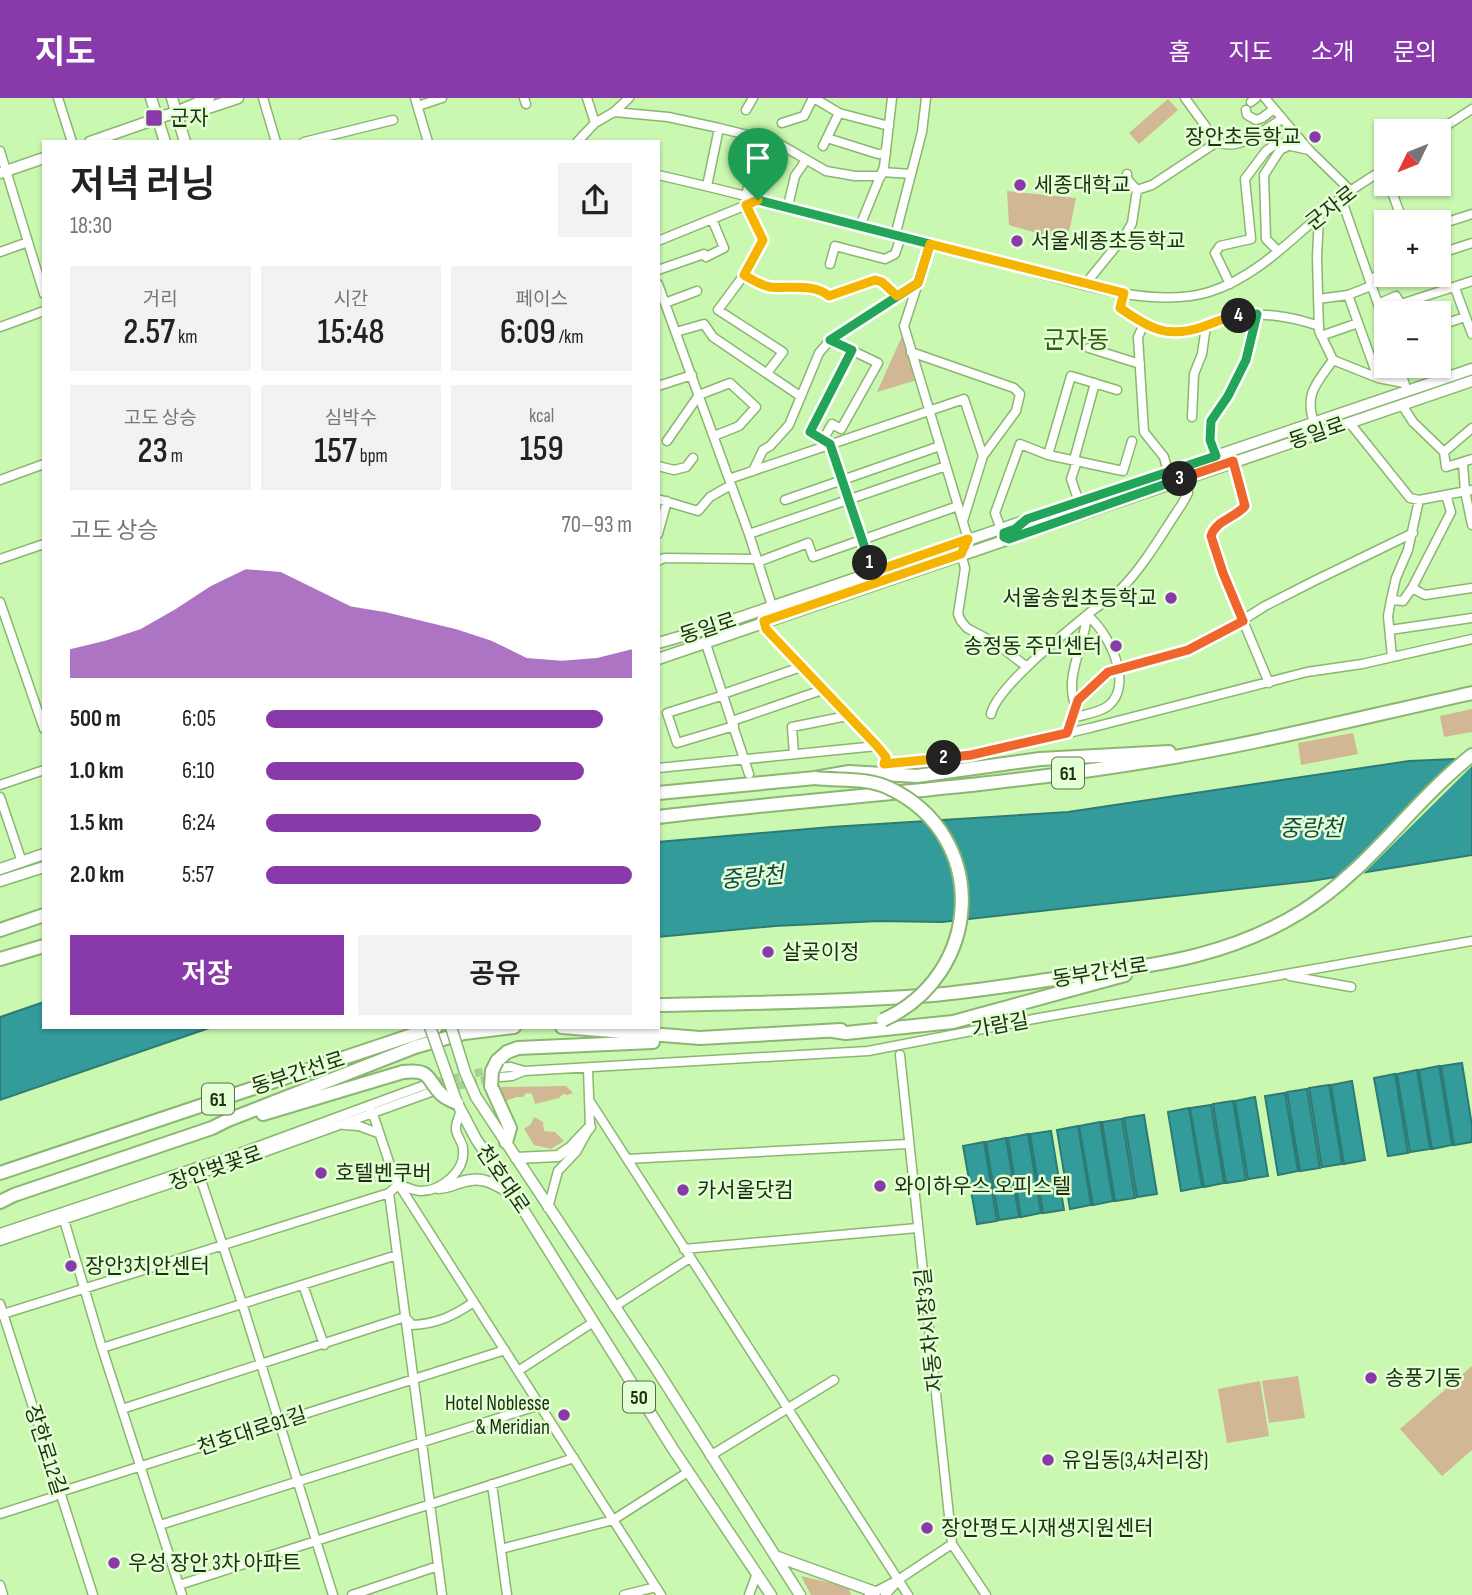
<!DOCTYPE html>
<html lang="ko">
<meta charset="utf-8">
<style>
body{margin:0;font-family:"Sofia Sans Condensed","Noto Sans KR",sans-serif;background:#f2f2f2;color:#222;height:100vh;display:flex;flex-direction:column;font-size:26px;white-space:nowrap}
*{box-sizing:border-box;margin:0}
p{font-size:23px;color:#767676}
.icon{flex:none;width:38px;height:38px;fill:none;stroke:currentColor;stroke-width:2;stroke-linecap:round;stroke-linejoin:round}
.map{position:relative;flex:1;overflow:hidden}
.sheet{position:absolute;left:42px;top:42px;width:618px;height:889px;display:flex;flex-direction:column;background:#fff;border-radius:0px;box-shadow:0 2px 5px #0004}
.sheet>*{flex:none}
.needle{width:46px;rotate:227deg}
.buttons{position:absolute;left:1374px;top:21px;display:grid;gap:14px}
.buttons a{display:grid;place-items:center;width:77px;height:77px;border-radius:0px;background:#fff;box-shadow:0 2px 5px #0004;font-size:35px}
.pin{position:absolute;display:grid;place-items:center;width:60px;height:60px;color:#fff;margin:-72px -30px;border-radius:50% 50% 50% 0;rotate:-45deg;box-shadow:0 0 7px #0007}
.pin .icon{rotate:45deg}
.km{position:absolute;width:35px;height:35px;margin:-18px;border-radius:50%;background:#222;color:#fff;font-size:19px;line-height:35px;text-align:center}
.round{display:grid;place-items:center;flex:none;width:74px;height:74px;border-radius:0px;background:#f2f2f2}
.head{display:flex;align-items:center;justify-content:space-between;height:119px;padding:0 28px}
h1{font-size:38px;font-weight:600;line-height:52px}
.stats{display:grid;grid-template-columns:repeat(3,1fr);gap:10px;height:119px;padding:7px 28px}
.stats div{display:grid;align-content:center;border-radius:0px;background:#f2f2f2;text-align:center}
.stats b{font-size:35px;font-weight:600}
.stats small{font-size:19px;font-weight:400}
.stats p{font-size:19px}
.chart{height:196px;padding:14px 28px}
.chart p{display:flex;justify-content:space-between}
.chart svg{width:100%;height:126px;margin-top:7px;fill:#893aaa;opacity:.7}
.primary-button{display:flex;gap:14px;margin-top:auto;padding:14px 28px}
.primary-button a{flex:1;height:80px;border-radius:0px;background:#893aaa;color:#fff;font-size:28px;font-weight:600;line-height:80px;text-align:center}
.primary-button a+a{background:#f2f2f2;color:#222}
ul{padding:0 28px;list-style:none;font-size:23px}
li{display:grid;grid-template-columns:112px 84px 1fr;align-items:center;height:52px}
li i{height:18px;border-radius:9px;background:#893aaa}
header{display:flex;align-items:center;gap:42px;box-sizing:border-box;height:98px;padding:0 35px;background:#893aaa;color:#fff}
header strong{font-size:33px}
nav{display:flex;gap:38px;margin-inline-start:auto;font-size:24px}
.map>svg:first-child{display:block}
.green{fill:#d2b795}
.water{fill:#349b9b;stroke:#2d7b72;stroke-width:2}
.pier{fill:#caf8b0}
.lines{fill:none;stroke-linecap:round;stroke-linejoin:round}
.minor-tunnel{stroke:#a8d091;stroke-width:8;stroke-dasharray:8 4;stroke-linecap:butt}
.minor-casing{stroke:#8bb671;stroke-width:11}
.major-casing{stroke:#8bb671;stroke-width:13}
.highway-casing{stroke:#8bb671;stroke-width:16}
.minor{stroke:#fff;stroke-width:8}
.major{stroke:#fff;stroke-width:10}
.highway{stroke:#fff;stroke-width:12}
.major-bridge-casing{stroke:#8bb671;stroke-width:13;stroke-linecap:butt}
.highway-bridge-casing{stroke:#8bb671;stroke-width:16;stroke-linecap:butt}
.major-bridge{stroke:#fff;stroke-width:10}
.highway-bridge{stroke:#fff;stroke-width:12}
.split-1-casing{stroke:#fff;stroke-width:14}
.split-2-casing{stroke:#fff;stroke-width:14}
.split-3-casing{stroke:#fff;stroke-width:14}
.split-4-casing{stroke:#fff;stroke-width:14}
.split-5-casing{stroke:#fff;stroke-width:14}
.split-1{stroke:#22a559;stroke-width:9}
.split-2{stroke:#f5b400;stroke-width:9}
.split-3{stroke:#f0652b;stroke-width:9}
.split-4{stroke:#22a559;stroke-width:9}
.split-5{stroke:#f5b400;stroke-width:9}
.poi-dot{fill:#893aaa;stroke:#e3ffd4;stroke-width:2.5}
.labels{text-anchor:middle;stroke-width:5;stroke-linejoin:round;paint-order:stroke}
.shield{fill:#e3ffd4;stroke:#596d4d;stroke-width:2}
.shield-label{font-size:19px;font-weight:bold;fill:#1e2f13}
.poi-label{font-size:21px;fill:#1e2f13;stroke:#e3ffd4;text-anchor:start}
.street-label{font-size:21px;fill:#1e2f13;stroke:#e3ffd4}
.water-label{font-size:23px;font-style:italic;fill:#1b4847;stroke:#e3ffd4}
.quarter-label{font-size:24px;fill:#345a16;stroke:#e3ffd4}
</style>
<header>
<strong>지도</strong>
<nav><a>홈</a><a>지도</a><a>소개</a><a>문의</a></nav>
</header>
<div class="map">
<svg width="1472" height="1497" viewBox="0 0 1472 1497">
<rect width="100%" height="100%" fill="#caf8b0"/>
<path class="green" d="M1168,1L1178,12L1139,46L1129,35Z
M1007,93L1076,100L1067,144L1009,127Z
M903,236L917,282L877,294Z
M1472,611V634L1444,639L1440,618Z
M1353,635L1358,656L1301,667L1298,645Z
M566,988L573,995L567,997L563,996L559,1000L535,1006L532,996L526,995L523,999H516L506,1003L500,992L501,989Z
M534,1019L543,1024L544,1033L555,1034L564,1043L551,1051L534,1047L524,1031L531,1026Z
M1472,1268V1352L1442,1378L1400,1331Z
M1298,1278L1305,1320L1269,1325L1262,1283Z
M1260,1283L1269,1338L1227,1345L1218,1291Z
M801,1478L848,1489L851,1497H811Z"/>
<path class="water" d="M1455,661L1472,663V757L1311,783L942,824L879,823L775,828L658,839V744L831,729L1068,714L1409,663Z
M44,904V929H212L0,1002V919Z
M1462,965L1472,1028V1044L1454,1047L1441,968Z
M1439,968L1452,1047L1432,1051L1419,972Z
M1417,972L1430,1051L1410,1054L1397,976Z
M1395,976L1408,1055L1388,1058L1374,980Z
M1352,983L1365,1062L1344,1066L1331,987Z
M1329,987L1342,1066L1322,1069L1309,990Z
M1307,991L1320,1070L1300,1073L1287,994Z
M1285,995L1298,1073L1278,1077L1265,998Z
M1255,999L1268,1078L1248,1081L1235,1003Z
M1233,1003L1246,1082L1226,1085L1213,1006Z
M1211,1007L1224,1085L1204,1089L1190,1010Z
M1189,1010L1202,1089L1181,1093L1168,1014Z
M1144,1017L1157,1096L1137,1099L1124,1020Z
M1122,1021L1135,1100L1115,1103L1102,1024Z
M1100,1024L1113,1103L1093,1107L1079,1028Z
M1078,1028L1091,1107L1070,1111L1057,1032Z
M1051,1033L1064,1112L1043,1115L1030,1036Z
M1028,1036L1041,1115L1021,1119L1008,1040Z
M1006,1040L1019,1119L999,1122L986,1044Z
M984,1044L997,1123L977,1126L963,1048Z"/>
<path class="pier" d="M1458,658L1472,660V668L1375,764L1361,778L1331,783L1361,756Z"/>
<g class="lines">
<path class="minor-tunnel" d="M428,986L494,971
M434,993L494,980"/>
<g class="minor-casing">
<path id="minor" d="M58,0L72,44
M263,0L276,44
M415,0L428,44
M524,0L526,6
M587,0L595,25
M814,0L839,15L889,28
M1185,0L1217,44
M1265,0L1309,52L1351,93
M1251,4L1256,0
M418,8L442,0
M746,12L753,0
M1246,12L1247,17L1256,22L1262,20L1274,11
M614,14L668,19L719,30L776,44L826,73L855,78H881
M782,25L804,18L813,0
M1438,33L1472,11
M827,40L878,56L886,55
M304,44L393,22
M577,44L595,25L614,14L629,0
M823,48L839,15
M0,53L44,196
M882,74L911,76
M1127,76V81L1137,92
M658,77C770,102 880,134 992,162C1054,178 1147,213 1209,194C1260,178 1298,134 1338,102C1353,90 1370,80 1386,70
M1389,86L1403,124
M707,88L719,30
M746,98L759,40
M1341,100L1386,229
M746,107L763,142L744,177L718,212L783,254L767,275
M788,108L795,78L806,62
M1319,118L1317,159L1319,233L1333,262L1378,280
M1438,127L1472,116
M860,128L884,69L892,0
M895,138L922,34L926,0
M658,143L749,106
M1278,153L1266,141L1264,77L1280,52L1288,48
M0,154L28,144
M1438,156L1472,145
M830,166L835,148L885,161L895,156L901,139
M658,172L704,156L706,159L724,150L712,121
M744,177C753,182 760,187 770,189C789,191 814,185 829,198L875,182L882,184L897,198
M1369,181L1386,175
M918,185L904,228L968,441L961,456L965,470L958,516L961,523L967,530L997,546L1027,569
M658,186L749,436L772,508
M1230,186L1215,155L1220,148L1251,141L1245,81L1266,53L1277,45L1309,52
M1088,187L1091,179L1126,136L1132,125L1137,92L1152,87L1217,44C1239,54 1263,32 1282,21
M1455,190L1472,236
M1124,195L1120,210C1148,229 1167,240 1202,229C1210,226 1218,220 1227,219C1261,214 1287,217 1319,228
M1348,197L1378,280L1404,285
M1318,201L1348,197L1371,188
M665,205L697,193
M1378,206L1396,198L1401,206L1472,183
M1144,226L1138,239L1144,334L1164,359L1168,374
M1438,228L1465,219
M0,229L44,213
M676,234L704,226L713,239L800,298
M1321,238L1358,225
M1089,250L1140,266
M852,252L810,334L830,346L873,474
M911,254L1014,290L1020,296L1016,313L983,358L963,423
M1399,268L1405,287
M658,288L692,277
M1402,307L1413,324L1444,354L1472,330
M1192,319L1194,276L1202,256L1206,228
M1349,324L1410,400L1419,402L1472,392
M1314,325C1304,295 1317,285 1333,262
M823,342L832,326L841,331L878,265L830,242
M667,343L699,297L730,285L756,309L739,328L714,338
M1444,354L1446,369L1472,361
M1048,357L1071,278L1117,292
M1216,358L1210,342L1211,323L1229,298L1246,262L1257,216
M1074,362L1095,285
M1077,363L1071,381L1079,404
M1233,363L1245,408C1235,420 1216,422 1211,438L1223,475L1269,585
M1463,366L1465,393L1472,427
M658,368L674,372L686,369L693,360
M753,373L763,352L770,348L789,327L819,255L830,242L918,185L930,146
M1123,373L1132,343
M729,381L964,301L983,358
M0,382L44,366
M658,401L698,413L710,399L731,387
M785,402L940,348
M1001,431L995,415L1020,346L1048,357L1123,373
M658,436L667,403
M749,436L946,368
M0,461L44,446
M658,463L664,460L757,461
M758,464L808,445L813,459L958,408
M1412,490L1451,414L1446,397
M1391,502L1403,503L1412,490L1425,497L1472,490
M0,504L44,631
M764,523L766,531L886,659L884,666L971,657L1090,630L1307,574L1362,566L1472,541
M1390,532L1472,520
M705,543L749,676
M1392,559L1388,518L1391,502L1396,480L1408,452L1419,402
M723,596L801,569
M724,597L667,615L677,645L734,628
M1076,609C1063,579 1085,547 1087,517
M991,616C997,589 1065,535 1088,516C1099,507 1112,500 1122,490C1146,465 1163,434 1182,406L1188,395L1187,379
M1072,620C1082,617 1099,615 1108,608C1135,587 1108,533 1087,517
M732,623L822,592
M1067,635L1078,602L1108,574L1188,552L1222,535L1265,508L1314,483L1413,435
M794,656L792,629L847,618
M658,670L877,648
M0,687L44,672
M0,699L22,764
M1290,878L1351,889
M900,957L952,1446L986,1497
M500,970L511,969L524,973
M500,979L512,978L524,973L868,953L1039,920L1472,843
M589,1002L908,1497
M370,1007L394,1079L661,1497
M344,1027L359,1028L378,1035
M627,1061L908,1046
M199,1076L242,1205L333,1497
M399,1086L389,1095L442,1497
M400,1087C407,1089 414,1093 421,1093C441,1093 466,1073 463,1051C463,1044 456,1038 456,1031C455,1027 459,1019 460,1015
M548,1110L558,1073L576,1054L590,1029L588,970
M64,1122L102,1250L182,1497
M0,1135L245,1053L425,987
M0,1143L259,1056L431,994
M684,1151L917,1130
M303,1187L324,1247
M0,1206L93,1497
M614,1209L690,1160
M0,1217L389,1095
M102,1250L397,1157
M518,1273L592,1225
M122,1311L405,1219L412,1227C437,1226 453,1218 474,1204
M710,1358L834,1282
M492,1386L507,1497
M0,1416L53,1399L60,1394L505,1252
M160,1427L540,1307
M501,1451L613,1422L688,1374
M0,1487L3,1497
M179,1487L574,1360
M352,1497L438,1468
M624,1497L656,1489
M749,1497L757,1475
M869,1497L898,1482L952,1446
M885,1497L896,1485"/>
</g>
<g class="major-casing">
<path id="major" d="M151,0L165,44
M172,0L185,44
M183,11L209,0
M90,44L176,14L202,12L238,0
M0,75L44,60
M658,545L700,533L1472,271
M658,561L1472,283
M0,771L44,756
M0,783L44,769
M476,999L657,1272L800,1497
M457,1005L476,1041L514,1097L673,1351L771,1497
M516,1060L558,1058L571,1049L590,1029
M438,1090C450,1090 459,1083 471,1082C486,1079 500,1090 513,1096
M775,1458L875,1494"/>
</g>
<g class="highway-casing">
<path id="highway" d="M658,695L815,680L849,674L917,678L1040,661L1169,654
M658,719C815,700 974,691 1131,666C1245,649 1359,620 1472,595
M0,832L44,817
M0,861L44,848
M658,907C749,905 841,904 933,897C978,893 1024,885 1069,879C1153,867 1226,860 1301,814C1368,773 1411,705 1472,657
M562,929L700,940L841,932
M833,933L846,935L953,924L1125,877
M497,963L507,954L518,950L653,944
M491,988L510,1030L506,1044
M263,1016L403,974
M0,1075L436,929
M0,1104L14,1097L212,1030L228,1022L415,949L464,935L514,929"/>
</g>
<use href="#minor" class="minor"/>
<use href="#major" class="major"/>
<use href="#highway" class="highway"/>
<g class="major-bridge-casing">
<path id="major-bridge" d="M430,929L457,1005
M451,929L465,974L476,999"/>
</g>
<g class="highway-bridge-casing">
<path id="highway-bridge" d="M815,680C840,683 866,679 889,690C991,738 983,877 883,922
M403,974C432,971 426,981 441,996C445,1000 452,1003 457,1005
M491,988L492,973L497,963"/>
</g>
<use href="#major-bridge" class="major-bridge"/>
<use href="#highway-bridge" class="highway-bridge"/>
</g>
<g class="lines">
<g class="split-1-casing">
<path id="split-1" d="M758,102L930,146L918,185L830,242L852,252L810,334L830,346L870,465"/>
</g>
<g class="split-2-casing">
<path id="split-2" d="M870,465L873,474L968,441L961,456L764,523L766,531L877,648L886,659L884,666L944,660"/>
</g>
<g class="split-3-casing">
<path id="split-3" d="M944,660L971,657L1067,635L1078,602L1108,574L1188,552L1243,523L1223,475L1211,438C1216,422 1235,420 1245,408L1233,363L1180,381"/>
</g>
<g class="split-4-casing">
<path id="split-4" d="M1180,381L1009,441L1004,439V435L1015,431L1027,421L1216,358L1210,342L1211,323L1228,298L1246,262L1257,216L1239,218"/>
</g>
<g class="split-5-casing">
<path id="split-5" d="M758,102L746,107L763,142L744,177C753,182 760,187 770,189C789,191 814,185 829,198L875,182L882,184L897,198L918,185L930,146L1124,195L1120,210C1149,230 1167,241 1202,229C1216,224 1225,219 1239,218"/>
</g>
<use href="#split-1" class="split-1"/>
<use href="#split-2" class="split-2"/>
<use href="#split-3" class="split-3"/>
<use href="#split-4" class="split-4"/>
<use href="#split-5" class="split-5"/>
</g>
<g class="poi-dot">
<rect x="145" y="11" width="18" height="18" rx="3.5"/>
<circle cx="1315" cy="39" r="7"/>
<circle cx="1020" cy="87" r="7"/>
<circle cx="1017" cy="143" r="7"/>
<circle cx="1171" cy="500" r="7"/>
<circle cx="1116" cy="548" r="7"/>
<circle cx="768" cy="854" r="7"/>
<circle cx="321" cy="1075" r="7"/>
<circle cx="880" cy="1088" r="7"/>
<circle cx="683" cy="1092" r="7"/>
<circle cx="71" cy="1168" r="7"/>
<circle cx="1371" cy="1280" r="7"/>
<circle cx="564" cy="1317" r="7"/>
<circle cx="1048" cy="1362" r="7"/>
<circle cx="927" cy="1430" r="7"/>
<circle cx="114" cy="1465" r="7"/>
</g>
<g class="labels">
<g class="shield">
<rect x="1052" y="659.5" width="32" height="31" rx="5"/>
<rect x="202" y="985.5" width="32" height="31" rx="5"/>
<rect x="623" y="1283.5" width="32" height="31" rx="5"/>
</g>
<g class="shield-label">
<text x="1068" y="682">61</text>
<text x="218" y="1008">61</text>
<text x="639" y="1306">50</text>
</g>
<g class="poi-label">
<text x="170" y="27">군자</text>
<text x="1301" y="46" text-anchor="end">장안초등학교</text>
<text x="1034" y="94">세종대학교</text>
<text x="1031" y="150">서울세종초등학교</text>
<text x="1157" y="507" text-anchor="end">서울송원초등학교</text>
<text x="1102" y="555" text-anchor="end">송정동 주민센터</text>
<text x="782" y="861">살곶이정</text>
<text x="335" y="1082">호텔벤쿠버</text>
<text x="894" y="1095">와이하우스 오피스텔</text>
<text x="697" y="1099">카서울닷컴</text>
<text x="85" y="1175">장안3치안센터</text>
<text x="1385" y="1287">송풍기동</text>
<text x="550" y="1312" text-anchor="end">Hotel Noblesse<tspan x="550" dy="24">&amp; Meridian</tspan></text>
<text x="1062" y="1369">유입동(3,4처리장)</text>
<text x="941" y="1437">장안평도시재생지원센터</text>
<text x="128" y="1472">우성 장안 3차 아파트</text>
</g>
<g class="street-label">
<text transform="translate(1331 110) rotate(-38)" y="7">군자로</text>
<text transform="translate(1317 335) rotate(-19)" y="7">동일로</text>
<text transform="translate(708 530) rotate(-18)" y="7">동일로</text>
<text transform="translate(1100 874) rotate(-9)" y="7">동부간선로</text>
<text transform="translate(1000 927) rotate(-10)" y="7">가람길</text>
<text transform="translate(298 975) rotate(-18)" y="7">동부간선로</text>
<text transform="translate(216 1070) rotate(-19)" y="7">장안벚꽃로</text>
<text transform="translate(503 1081) rotate(56)" y="7">천호대로</text>
<text transform="translate(929 1232) rotate(-96)" y="7">자동차시장3길</text>
<text transform="translate(252 1333) rotate(-18)" y="7">천호대로91길</text>
<text transform="translate(46 1352) rotate(72)" y="7">장한로12길</text>
</g>
<g class="water-label">
<text x="1311" y="738">중랑천</text>
<text transform="translate(752 779) rotate(-5)" y="8">중랑천</text>
</g>
<g class="quarter-label">
<text x="1076" y="250">군자동</text>
</g>
</g>
</svg>
<div class="buttons">
<a><svg class="needle" viewBox="-14 -14 28 28"><path d="M0-13l5 13h-10z" fill="#e53935"/><path d="M0 13l5-13h-10z" fill="#767676"/></svg></a>
<a>+</a>
<a>−</a>
</div>
<div class="pin" style="left:758px;top:102px;background:#1e9e55"><svg class="icon" aria-label="arrive" viewBox="0 0 24 24"><path d="M6 21V4h12l-3 4 3 4H6"/></svg></div>
<b class="km" style="left:870px;top:465px">1</b>
<b class="km" style="left:944px;top:660px">2</b>
<b class="km" style="left:1180px;top:381px">3</b>
<b class="km" style="left:1239px;top:218px">4</b>
<section class="sheet">
<div class="head"><div><h1>저녁 러닝</h1><p>18:30</p></div><a class="round"><svg class="icon" aria-label="share" viewBox="0 0 24 24"><path d="M12 15V3M7 8l5-5 5 5M5 13v7h14v-7"/></svg></a></div>
<div class="stats">
<div><p>거리</p><b>2.57<small> km</small></b></div>
<div><p>시간</p><b>15:48</b></div>
<div><p>페이스</p><b>6:09<small> /km</small></b></div>
</div>
<div class="stats">
<div><p>고도 상승</p><b>23<small> m</small></b></div>
<div><p>심박수</p><b>157<small> bpm</small></b></div>
<div><p>kcal</p><b>159</b></div>
</div>
<div class="chart"><p><span>고도 상승</span>70–93 m</p>
<svg viewBox="0 0 160 44" preserveAspectRatio="none"><path d="M0 44V34L10 31L20 27L30 20L40 12L50 6L60 7L70 13L80 19L90 21L100 24L110 27L120 31L130 37L140 38L150 37L160 34V44z"/></svg>
</div>
<ul>
<li><b>500 m</b>6:05<i style="width:92%"></i></li>
<li><b>1.0 km</b>6:10<i style="width:87%"></i></li>
<li><b>1.5 km</b>6:24<i style="width:75%"></i></li>
<li><b>2.0 km</b>5:57<i style="width:100%"></i></li>
</ul>
<div class="primary-button"><a>저장</a><a>공유</a></div>
</section>
</div>
